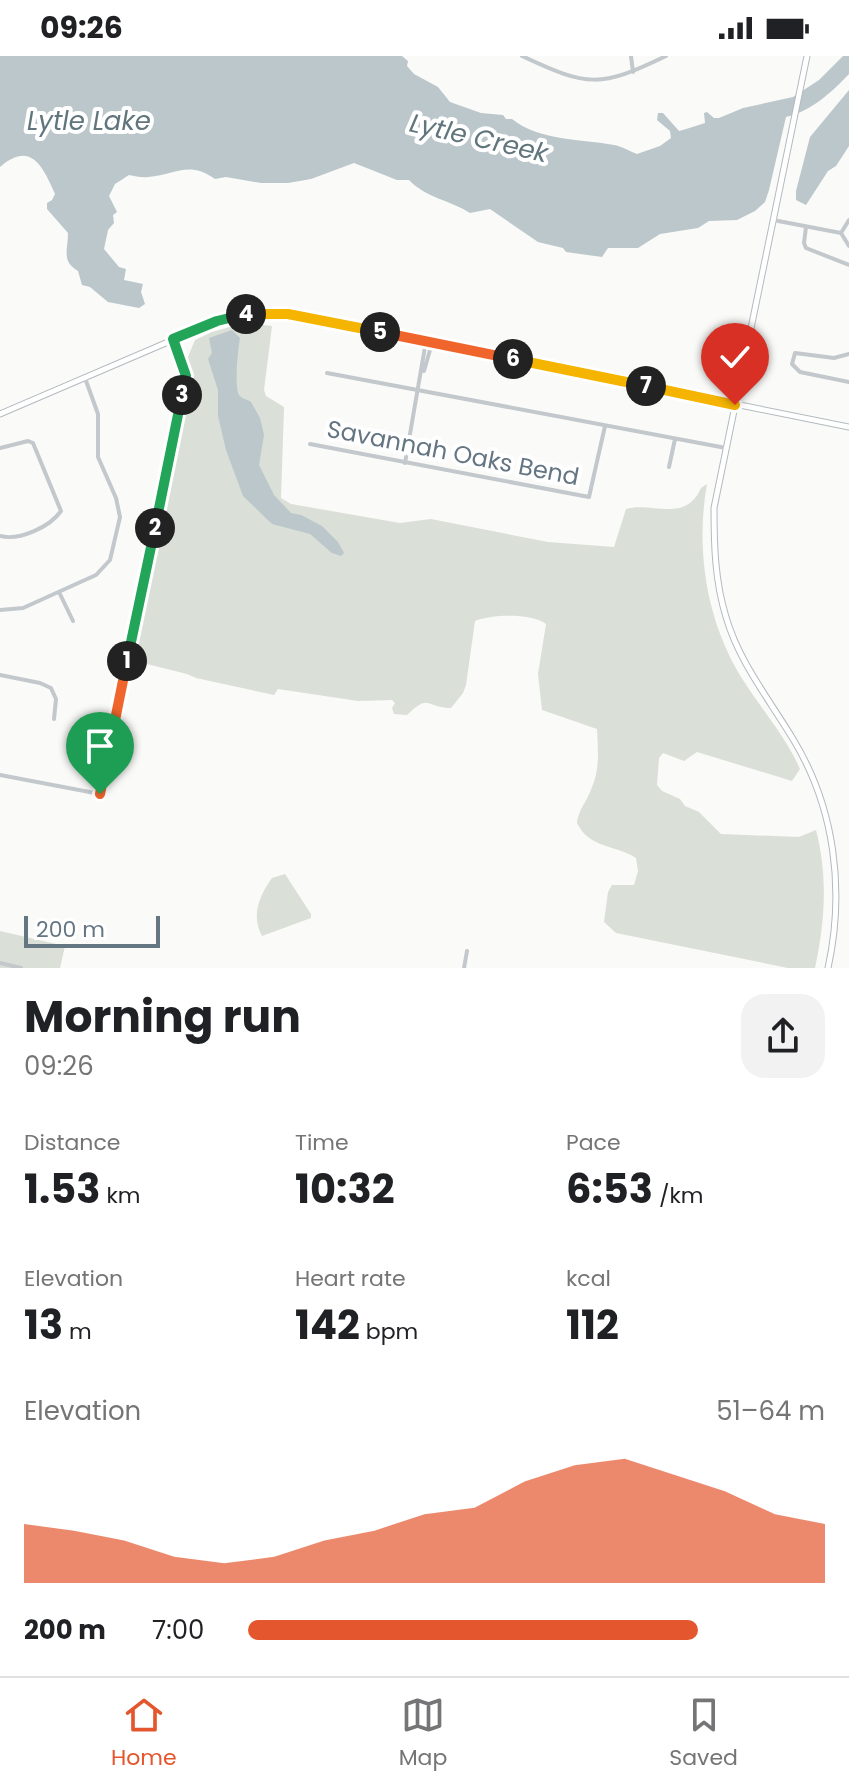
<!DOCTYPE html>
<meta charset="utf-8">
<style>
body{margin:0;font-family:Poppins,sans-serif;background:#f2f2f2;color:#202124;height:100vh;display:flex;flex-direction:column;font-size:30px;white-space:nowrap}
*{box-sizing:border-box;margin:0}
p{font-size:26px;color:#757577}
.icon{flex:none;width:44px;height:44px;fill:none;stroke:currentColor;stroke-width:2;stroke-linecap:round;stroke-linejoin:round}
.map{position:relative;height:912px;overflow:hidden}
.drawer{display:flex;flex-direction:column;background:#fff;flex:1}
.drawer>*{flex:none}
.scale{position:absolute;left:24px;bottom:20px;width:136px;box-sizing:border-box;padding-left:8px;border:4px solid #657683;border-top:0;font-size:22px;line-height:28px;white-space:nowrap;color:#657683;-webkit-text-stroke:6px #fff;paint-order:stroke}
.pin{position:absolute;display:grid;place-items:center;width:68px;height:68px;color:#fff;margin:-82px -34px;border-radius:50% 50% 50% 0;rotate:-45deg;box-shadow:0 0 8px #0007}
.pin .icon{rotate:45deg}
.km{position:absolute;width:40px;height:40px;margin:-20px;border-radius:50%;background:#222;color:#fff;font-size:22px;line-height:40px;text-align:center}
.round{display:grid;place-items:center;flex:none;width:84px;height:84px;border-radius:24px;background:#f2f2f2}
.summary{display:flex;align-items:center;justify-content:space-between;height:136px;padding:0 24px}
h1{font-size:44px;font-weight:700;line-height:60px}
.metrics{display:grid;grid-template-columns:repeat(3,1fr);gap:12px;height:136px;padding:8px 24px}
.metrics div{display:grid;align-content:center}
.metrics b{font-size:40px;font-weight:700}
.metrics small{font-size:22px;font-weight:400}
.metrics p{font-size:22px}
.chart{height:224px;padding:16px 24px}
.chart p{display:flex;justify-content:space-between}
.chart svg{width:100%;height:144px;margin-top:8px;fill:#e4572e;opacity:.7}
ul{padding:0 24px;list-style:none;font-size:26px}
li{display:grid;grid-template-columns:128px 96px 1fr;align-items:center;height:60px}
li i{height:20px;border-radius:10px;background:#e4572e}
.status{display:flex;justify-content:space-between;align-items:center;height:56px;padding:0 40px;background:#fff;direction:ltr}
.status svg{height:22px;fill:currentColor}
.menu{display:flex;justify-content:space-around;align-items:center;height:112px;border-top:2px solid #e0e0e0;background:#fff;font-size:22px;color:#757577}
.menu a{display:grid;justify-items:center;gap:4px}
.menu .active{color:#e4572e}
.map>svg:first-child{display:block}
.green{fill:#dadfd7}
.water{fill:#bbc7cb}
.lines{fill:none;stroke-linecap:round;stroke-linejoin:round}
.secondary-casing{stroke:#b3babf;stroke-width:7}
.street{stroke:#c3c8cc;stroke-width:4}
.secondary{stroke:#fff;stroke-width:5}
.split-1-casing{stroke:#fff;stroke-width:16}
.split-2-casing{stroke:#fff;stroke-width:16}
.split-3-casing{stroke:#fff;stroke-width:16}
.split-4-casing{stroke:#fff;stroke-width:16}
.split-5-casing{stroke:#fff;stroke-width:16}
.split-6-casing{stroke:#fff;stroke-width:16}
.split-7-casing{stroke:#fff;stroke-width:16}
.split-8-casing{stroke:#fff;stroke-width:16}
.split-1{stroke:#f0652b;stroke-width:10}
.split-2{stroke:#22a559;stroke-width:10}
.split-3{stroke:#22a559;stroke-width:10}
.split-4{stroke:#22a559;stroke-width:10}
.split-5{stroke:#f5b400;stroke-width:10}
.split-6{stroke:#f0652b;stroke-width:10}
.split-7{stroke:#f5b400;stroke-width:10}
.split-8{stroke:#f5b400;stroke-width:10}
.labels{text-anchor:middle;stroke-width:8;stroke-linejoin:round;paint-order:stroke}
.street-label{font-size:24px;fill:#657683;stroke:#fff}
.water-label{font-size:26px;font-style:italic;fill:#60757c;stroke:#fff}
</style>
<div class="status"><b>09:26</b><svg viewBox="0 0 49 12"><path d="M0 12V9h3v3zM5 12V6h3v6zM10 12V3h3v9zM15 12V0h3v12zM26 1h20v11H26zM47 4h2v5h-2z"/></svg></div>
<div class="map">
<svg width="849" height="912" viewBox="0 0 849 912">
<rect width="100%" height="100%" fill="#fafaf8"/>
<path class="green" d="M245,267L272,270L264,334L266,340L284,351L281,442L291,448L400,467L431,463L548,486L614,491L626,453C652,445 685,468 701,432L707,428C695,495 707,567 743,624C762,654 786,681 800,713L792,725L697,696L684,705L663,697L659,702L657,729L662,735L680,743L685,750L699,756L721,778L799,781L816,774C828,820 825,866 815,912H788L616,877L604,866L608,836L612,829H634L638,815L636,802C614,788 590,793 577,767C578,754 588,744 592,731C600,713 598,693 597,673L542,654L538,618L546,568C532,557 491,558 475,565L466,629L463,637L451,652C424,651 430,637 407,659L394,658L392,652L395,647L392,644L358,645L278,633L274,639L196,622L187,618L131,604L188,321L185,308L195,284L212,276Z
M285,818L311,858V862L262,880C251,860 259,840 272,822Z
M0,875L65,890L60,912H0Z"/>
<path class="water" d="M0,0H402L408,5L407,10L414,18L438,31L450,46L481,57L503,59L506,63H512C539,85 582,83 614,89C621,90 629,95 637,98L660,90L671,82L670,75L657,64L658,57H663L679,75L683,74L705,67L704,57L707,56L714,62H719L743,52L793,41L819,24L843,0H849V18C831,37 811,55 786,61L769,134L765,146L755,155L737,164L709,165L698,172L660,178L638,192H608L602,201L566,196L563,192L538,186L490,153L470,157C450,144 426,142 409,124H397L354,107L311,123L288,127H261L226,121L215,123C188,104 176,119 148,121C142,122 135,120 129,119L115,128L109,140L117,156L113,159L114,167L108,174L104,193L119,211L126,213L124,224L143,228L141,236L145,248L139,252L108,246L90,231L82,229L78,215C61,205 68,194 68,177L47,153V147L52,144L55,138C43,111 31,84 0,111Z
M849,34V90L836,110L828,115L806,149L796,144V135L810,81Z
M232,274L240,282C238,293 234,330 239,339C242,343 247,343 251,346L260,362L264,379L259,409L274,439L291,457L301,459L322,470L338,486L344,497L341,500L332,497L310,478L272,468L243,440L226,394L218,360V334L208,303L212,297L209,282Z"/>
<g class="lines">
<g class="secondary-casing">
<path id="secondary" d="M807,0L714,452C714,490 715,525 726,561C739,606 769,643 793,683C835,752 845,834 828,912
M0,358L217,265L249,258H288L849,371"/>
</g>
<path class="street" d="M522,0C588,31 600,32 666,0
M631,0L633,16
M773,164L841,177
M849,164L841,177L849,190
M806,171L804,187L806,192L849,209
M849,298L834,302L795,297L792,308L800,316L849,326
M424,315L432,287
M327,317L726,392
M310,388L589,441L605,370
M0,392L28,385L33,387L61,455C50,471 19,485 0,480
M405,407L426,285
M669,411L675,383
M59,536L73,565
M0,554L23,552L96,519L110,504L120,461L116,442L98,401V358L85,322
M0,619L40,627L51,632L56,643L54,663
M0,719L100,738L186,320L173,283
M0,907L21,912
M464,912L467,895"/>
<use href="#secondary" class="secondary"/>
</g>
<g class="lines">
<g class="split-1-casing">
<path id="split-1" d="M100,738L127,605"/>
</g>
<g class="split-2-casing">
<path id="split-2" d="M127,605L155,472"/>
</g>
<g class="split-3-casing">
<path id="split-3" d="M155,472L182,339"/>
</g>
<g class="split-4-casing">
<path id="split-4" d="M182,339L186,320L173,283L217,265L246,258"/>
</g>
<g class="split-5-casing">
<path id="split-5" d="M246,258H288L380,276"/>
</g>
<g class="split-6-casing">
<path id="split-6" d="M380,276L513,303"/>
</g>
<g class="split-7-casing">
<path id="split-7" d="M513,303L646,330"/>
</g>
<g class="split-8-casing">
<path id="split-8" d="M646,330L735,349"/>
</g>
<use href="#split-1" class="split-1"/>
<use href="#split-2" class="split-2"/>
<use href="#split-3" class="split-3"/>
<use href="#split-4" class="split-4"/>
<use href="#split-5" class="split-5"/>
<use href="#split-6" class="split-6"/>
<use href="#split-7" class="split-7"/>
<use href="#split-8" class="split-8"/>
</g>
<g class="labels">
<g class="street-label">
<text transform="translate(453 397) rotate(11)" y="8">Savannah Oaks Bend</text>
</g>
<g class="water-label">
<text x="89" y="74">Lytle Lake</text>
<text transform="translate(479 82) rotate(13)" y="9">Lytle Creek</text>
</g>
</g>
</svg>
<div class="scale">200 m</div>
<div class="pin" style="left:100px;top:738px;background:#1e9e55"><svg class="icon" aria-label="arrive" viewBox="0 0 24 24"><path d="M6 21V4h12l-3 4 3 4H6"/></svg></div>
<div class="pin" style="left:735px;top:349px;background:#d93025"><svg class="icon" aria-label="check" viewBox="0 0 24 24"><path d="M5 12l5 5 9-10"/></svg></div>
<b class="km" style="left:127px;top:605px">1</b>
<b class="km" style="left:155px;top:472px">2</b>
<b class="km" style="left:182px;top:339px">3</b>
<b class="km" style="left:246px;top:258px">4</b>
<b class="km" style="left:380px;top:276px">5</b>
<b class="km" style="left:513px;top:303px">6</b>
<b class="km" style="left:646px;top:330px">7</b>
</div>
<section class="drawer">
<div class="summary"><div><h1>Morning run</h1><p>09:26</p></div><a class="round"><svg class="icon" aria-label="share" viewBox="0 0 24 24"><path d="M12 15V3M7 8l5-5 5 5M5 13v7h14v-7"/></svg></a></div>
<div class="metrics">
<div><p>Distance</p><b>1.53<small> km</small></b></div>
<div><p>Time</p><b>10:32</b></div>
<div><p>Pace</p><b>6:53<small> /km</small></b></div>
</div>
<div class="metrics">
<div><p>Elevation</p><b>13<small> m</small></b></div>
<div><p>Heart rate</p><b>142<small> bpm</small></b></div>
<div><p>kcal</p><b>112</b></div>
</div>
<div class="chart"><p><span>Elevation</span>51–64 m</p>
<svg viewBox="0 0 160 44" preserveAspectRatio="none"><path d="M0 44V26L10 28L20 31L30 36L40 38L50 36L60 31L70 28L80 23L90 21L100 13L110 8L120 6L130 11L140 16L150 23L160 26V44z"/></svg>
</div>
<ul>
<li><b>200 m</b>7:00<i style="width:78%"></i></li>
</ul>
</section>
<nav class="menu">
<a class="active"><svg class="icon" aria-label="home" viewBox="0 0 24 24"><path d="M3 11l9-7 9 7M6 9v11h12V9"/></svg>Home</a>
<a><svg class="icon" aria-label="map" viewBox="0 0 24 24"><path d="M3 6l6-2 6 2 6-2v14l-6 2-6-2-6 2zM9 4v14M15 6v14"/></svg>Map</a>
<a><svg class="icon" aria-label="saved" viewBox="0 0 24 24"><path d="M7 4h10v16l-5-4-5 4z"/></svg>Saved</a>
</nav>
